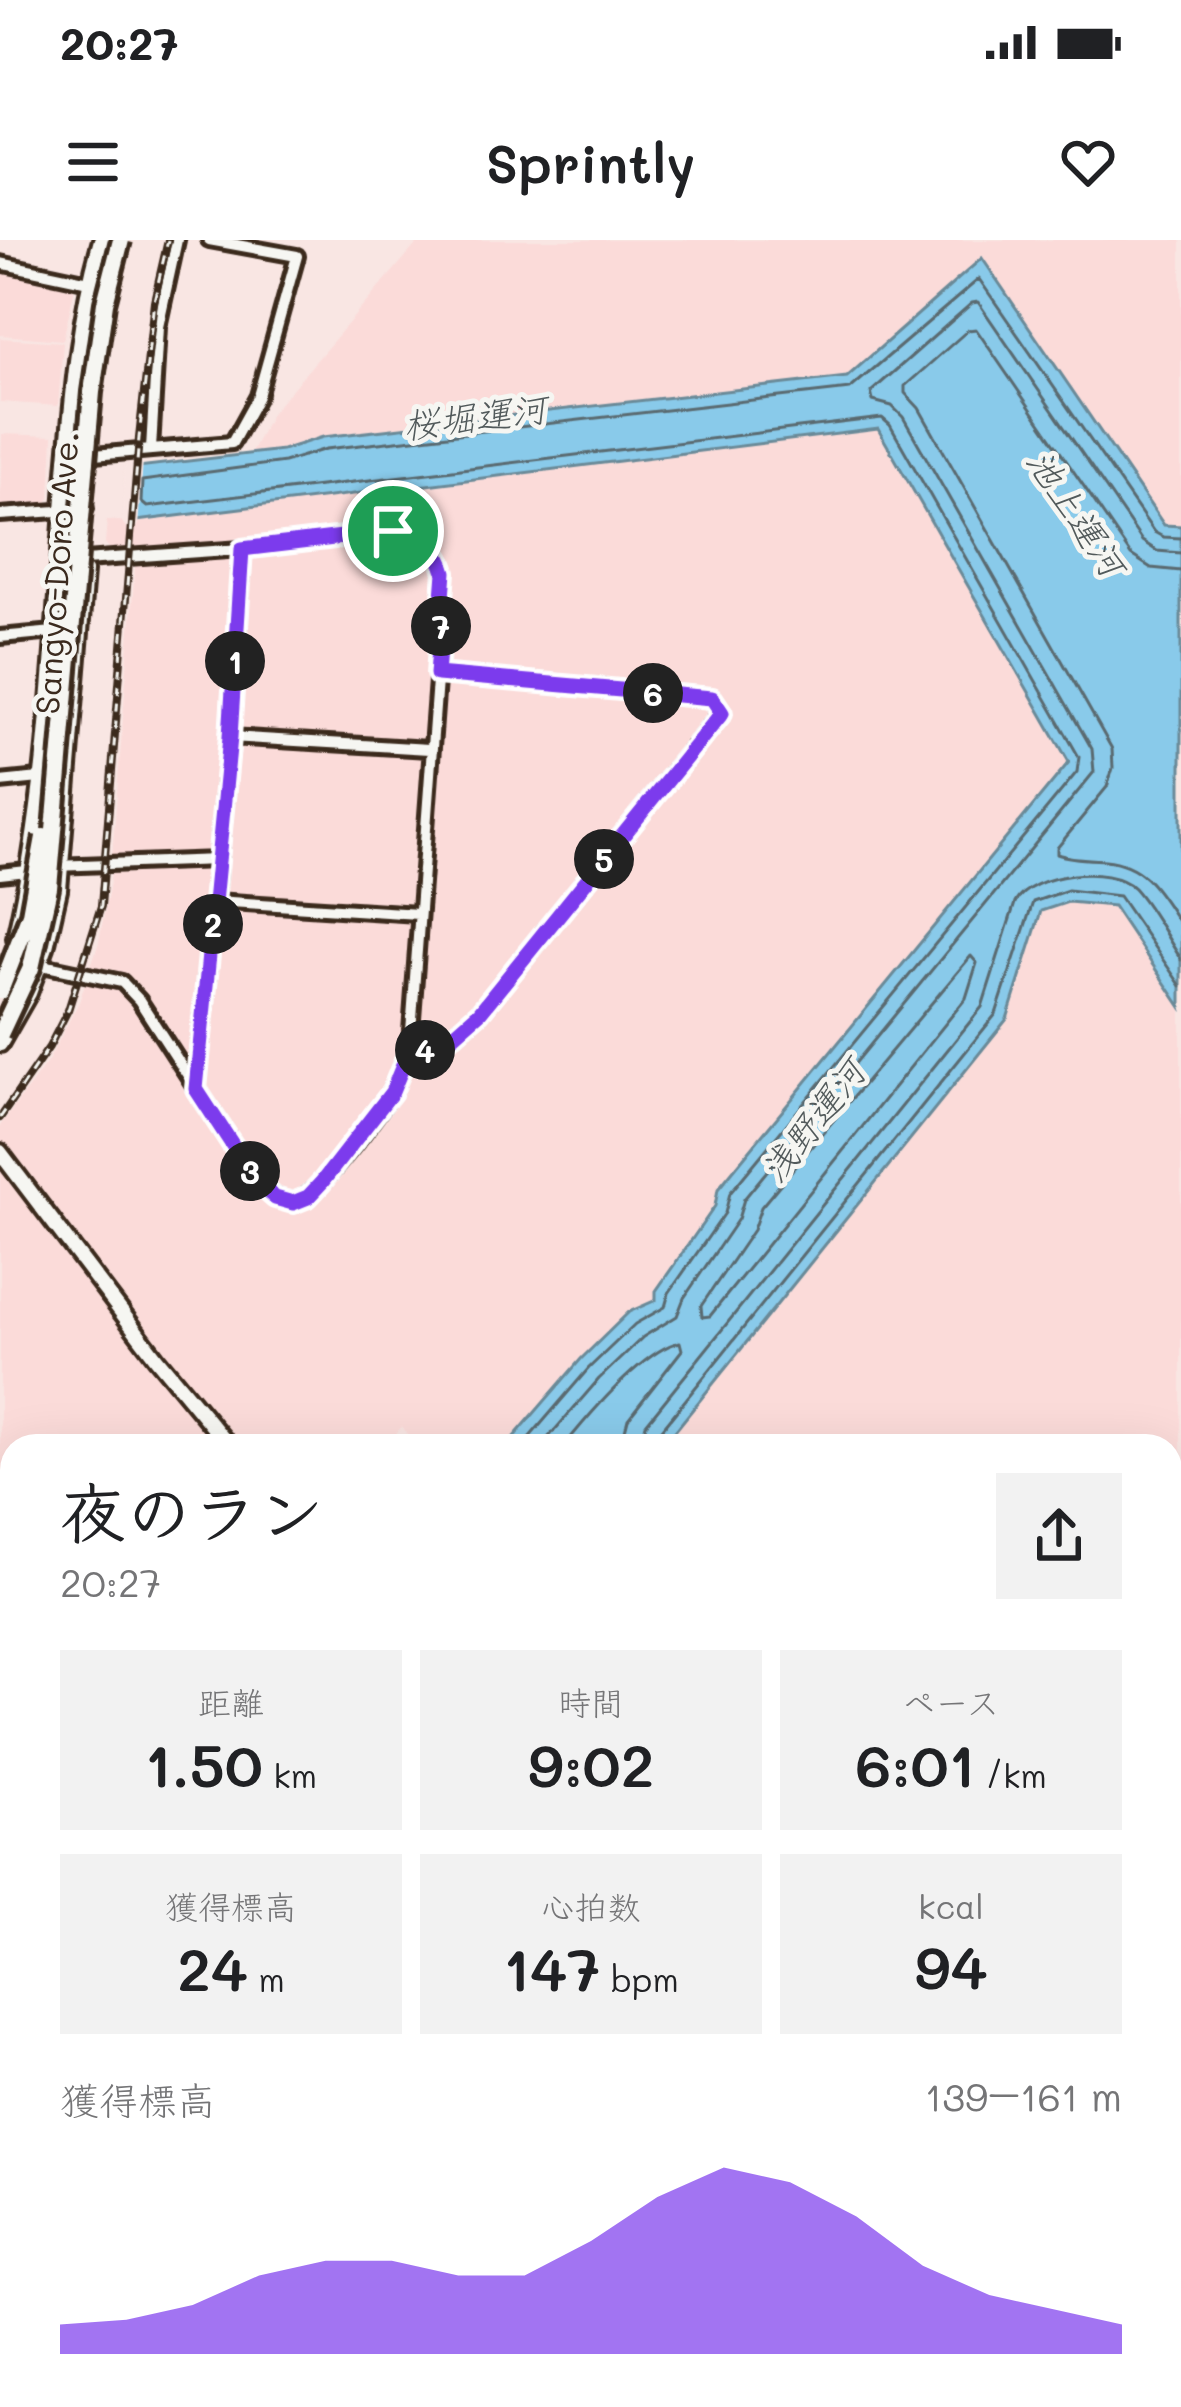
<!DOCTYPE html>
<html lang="ja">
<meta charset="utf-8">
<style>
body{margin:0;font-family:Mali,"Klee One",sans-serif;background:#f2f2f2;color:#202124;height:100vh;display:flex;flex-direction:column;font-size:45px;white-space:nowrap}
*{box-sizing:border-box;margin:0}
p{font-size:39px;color:#757577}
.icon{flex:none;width:66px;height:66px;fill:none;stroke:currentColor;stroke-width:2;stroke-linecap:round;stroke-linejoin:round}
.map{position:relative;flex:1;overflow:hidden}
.details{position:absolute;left:0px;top:1194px;width:1182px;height:975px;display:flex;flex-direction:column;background:#fff;border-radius:36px 36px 0 0;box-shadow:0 12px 48px #0002}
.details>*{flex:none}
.pin{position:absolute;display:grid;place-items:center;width:102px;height:102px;color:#fff;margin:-51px;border:6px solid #fff;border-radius:50%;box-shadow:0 3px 12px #0007}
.km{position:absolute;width:60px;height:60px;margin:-30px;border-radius:50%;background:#222;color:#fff;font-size:33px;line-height:60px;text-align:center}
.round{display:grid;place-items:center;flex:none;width:126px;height:126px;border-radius:0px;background:#f2f2f2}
.overview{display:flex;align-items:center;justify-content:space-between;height:204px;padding:0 60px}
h1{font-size:66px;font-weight:600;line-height:90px}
.metrics{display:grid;grid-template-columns:repeat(3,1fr);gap:18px;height:204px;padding:12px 60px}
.metrics div{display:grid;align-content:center;border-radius:0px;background:#f2f2f2;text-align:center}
.metrics b{font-size:60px;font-weight:600}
.metrics small{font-size:33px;font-weight:400}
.metrics p{font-size:33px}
.chart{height:336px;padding:24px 60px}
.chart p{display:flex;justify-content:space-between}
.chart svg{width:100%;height:216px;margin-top:12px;fill:#7c3aed;opacity:.7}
.status{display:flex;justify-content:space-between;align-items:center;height:84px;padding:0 60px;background:#fff;direction:ltr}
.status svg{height:33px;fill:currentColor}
header{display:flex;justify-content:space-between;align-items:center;height:156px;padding:0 60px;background:#fff;font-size:54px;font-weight:600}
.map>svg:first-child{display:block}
.built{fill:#fbdbd9}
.water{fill:#89caea;stroke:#6a8a98;stroke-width:3}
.pier{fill:#f9e6e3}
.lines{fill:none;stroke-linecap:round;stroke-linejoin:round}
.shore{stroke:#5a6a70;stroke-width:3}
.minor-casing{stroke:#3b2a1e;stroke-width:20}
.major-casing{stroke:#3b2a1e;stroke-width:22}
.minor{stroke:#f6f6f2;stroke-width:10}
.major{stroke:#f6f6f2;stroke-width:14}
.rail-casing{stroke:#3b2a1e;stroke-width:8}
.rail{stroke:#f6f6f2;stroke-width:3;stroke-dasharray:9;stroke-linecap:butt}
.highway-bridge-casing{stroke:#3b2a1e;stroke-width:26;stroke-linecap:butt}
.highway-bridge{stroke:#f6f6f2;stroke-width:16}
.route-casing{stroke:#fff;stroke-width:24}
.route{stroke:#7c3aed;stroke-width:15}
.labels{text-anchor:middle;stroke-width:10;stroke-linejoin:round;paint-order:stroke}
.street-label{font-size:33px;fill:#3b2a1e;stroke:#f6f6f2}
.water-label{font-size:36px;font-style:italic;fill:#525a5b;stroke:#f6f6f2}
</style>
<div class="status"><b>20:27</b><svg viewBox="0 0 49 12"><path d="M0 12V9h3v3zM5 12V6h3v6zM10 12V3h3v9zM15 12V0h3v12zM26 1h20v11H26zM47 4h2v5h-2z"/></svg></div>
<header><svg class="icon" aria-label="menu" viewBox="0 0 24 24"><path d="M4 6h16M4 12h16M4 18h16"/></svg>Sprintly<svg class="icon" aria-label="heart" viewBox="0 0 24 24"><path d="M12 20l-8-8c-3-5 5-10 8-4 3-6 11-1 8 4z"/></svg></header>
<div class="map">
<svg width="1181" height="2167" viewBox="0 0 1181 2167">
<rect width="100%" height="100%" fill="#f9e6e3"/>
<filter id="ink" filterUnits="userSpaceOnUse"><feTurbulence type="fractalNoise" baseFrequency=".00833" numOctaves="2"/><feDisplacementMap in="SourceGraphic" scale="24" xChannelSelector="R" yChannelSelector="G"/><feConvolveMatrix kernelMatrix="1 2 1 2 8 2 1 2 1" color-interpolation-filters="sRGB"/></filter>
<g filter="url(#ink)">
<path class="built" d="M420,0H1181V286H1164L982,18L848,137L323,197L283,210L250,214L272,172Z
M0,30L76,42L63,100L0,95Z
M0,98L63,102L58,166L0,162Z
M879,189L1069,522L718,949L715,966L656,1050V1060L629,1072L581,1119L506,1206H415L402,1186L386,1206H12V2157H20L8,2167H0V886L48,821L79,762L99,702L110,642L136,316L113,313L105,303L107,280L128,282Z
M2,194L53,196L50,258L43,266L0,267Z
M1068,662L1113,666L1181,767V2167H205L211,2157H1170V1206H663L1007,779L1040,671Z"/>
<path class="water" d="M982,18L1164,285L1181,286V767L1113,666L1068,662L1041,671L1007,779L663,1206H506L581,1119L629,1072L656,1060V1051L715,966L718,949L1069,522L878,189L128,282L129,228L282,210L323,197L847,137Z
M20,2157H211L205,2167H8Z"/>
<path class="pier" d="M143,220L138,287L126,288L122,282L124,227Z"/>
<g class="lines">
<path class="shore" d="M1181,331L1151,328L1131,315L976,89L968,90L905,146V153L919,168L1112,509L1113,528L1107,547L1057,608V614C1071,619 1089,619 1105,620C1146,624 1160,654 1181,686
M971,716L977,723L966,758L710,1076L702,1077L701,1066L753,990L761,967Z
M522,1206L589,1128L635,1084L665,1067L669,1053L725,973L730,953L1077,532L1079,517L890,185L882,178L147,267L141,262L142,241L284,222L326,209L850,149L979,39L1154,292L1163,297L1181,298
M541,1206L599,1139L643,1097L677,1076L684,1058L738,979L744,959L1094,532L1092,509L903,177L892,166L873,161L871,152L972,63L978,62L1142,301L1157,311L1181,313
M564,1206C589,1175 643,1110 680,1102L682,1110L628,1179L621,1206
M639,1206L646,1184L982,767L1015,663C1031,633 1110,624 1134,648C1152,668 1166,696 1181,719
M654,1206L658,1194L996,774L1033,662L1068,650L1119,656L1181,746"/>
<g class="minor-casing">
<path id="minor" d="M0,23L89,42
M151,209L158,87L177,0
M94,215L232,203L258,156L297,16L209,0
M0,275L86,269
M0,397L54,392
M230,497L429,509
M0,542L40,538
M54,626L218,620
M0,634L36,630
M215,661L418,674
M33,723L122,742L139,760L256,941C267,951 280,964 296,961C318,957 382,871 393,849C401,835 405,820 410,805L445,332C437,304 420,295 393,291L242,309L85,320
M406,817L454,795L480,772L721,473L712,458L437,434
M196,849L230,497L242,309
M1041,2157L1043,2167"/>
</g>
<g class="major-casing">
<path id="major" d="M15,698C49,550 53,395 65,244C72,161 78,80 101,0
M0,804L29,753L46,707L59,650L85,331
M0,912L157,1119L229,1206
M1170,1801L1181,1808"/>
</g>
<use href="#minor" class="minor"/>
<use href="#major" class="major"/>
<g class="rail-casing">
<path id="rail" d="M0,878L49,807L68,770L101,666L139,198L154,61L168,0
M0,1529L12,1522
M959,2157L960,2167"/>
</g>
<use href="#rail" class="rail"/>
<g class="highway-bridge-casing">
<path id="highway-bridge" d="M0,751L30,674L44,597
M0,794L31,728L49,648L92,152L105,63L121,0"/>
</g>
<use href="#highway-bridge" class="highway-bridge"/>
</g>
</g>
<g class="lines" filter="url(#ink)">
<g class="route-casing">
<path id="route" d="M393,291C420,295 437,304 445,332L437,434L712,458L722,473L480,772L454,795L406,818L392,852L322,942L308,957L293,963L275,958L256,941L196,849L230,497L242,309Z"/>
</g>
<use href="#route" class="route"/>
</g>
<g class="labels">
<g class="street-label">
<text transform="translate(57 333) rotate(-86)" y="12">Sangyo-Doro Ave.</text>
</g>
<g class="water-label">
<text transform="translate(475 177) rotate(-7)" y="13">桜堀運河</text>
<text transform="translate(1076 273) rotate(56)" y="13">池上運河</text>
<text transform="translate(813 881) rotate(-52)" y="13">浅野運河</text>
</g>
</g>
</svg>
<div class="pin" style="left:393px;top:291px;background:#1e9e55"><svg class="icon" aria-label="arrive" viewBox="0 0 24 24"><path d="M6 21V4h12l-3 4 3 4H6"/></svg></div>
<b class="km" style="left:235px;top:421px">1</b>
<b class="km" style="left:213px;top:684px">2</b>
<b class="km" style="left:250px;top:931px">3</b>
<b class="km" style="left:425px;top:810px">4</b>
<b class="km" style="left:604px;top:619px">5</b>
<b class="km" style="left:653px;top:453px">6</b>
<b class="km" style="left:441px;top:386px">7</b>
<section class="details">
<div class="overview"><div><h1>夜のラン</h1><p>20:27</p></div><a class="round"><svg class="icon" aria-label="share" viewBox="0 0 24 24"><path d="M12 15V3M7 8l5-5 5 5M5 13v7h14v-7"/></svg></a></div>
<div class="metrics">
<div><p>距離</p><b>1.50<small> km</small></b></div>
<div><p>時間</p><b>9:02</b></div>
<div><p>ペース</p><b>6:01<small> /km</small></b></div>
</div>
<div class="metrics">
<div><p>獲得標高</p><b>24<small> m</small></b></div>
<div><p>心拍数</p><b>147<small> bpm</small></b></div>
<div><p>kcal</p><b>94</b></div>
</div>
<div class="chart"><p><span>獲得標高</span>139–161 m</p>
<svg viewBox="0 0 160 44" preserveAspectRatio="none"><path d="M0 44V38L10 37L20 34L30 28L40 25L50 25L60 28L70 28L80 21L90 12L100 6L110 9L120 16L130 26L140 32L150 35L160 38V44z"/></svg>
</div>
</section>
</div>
